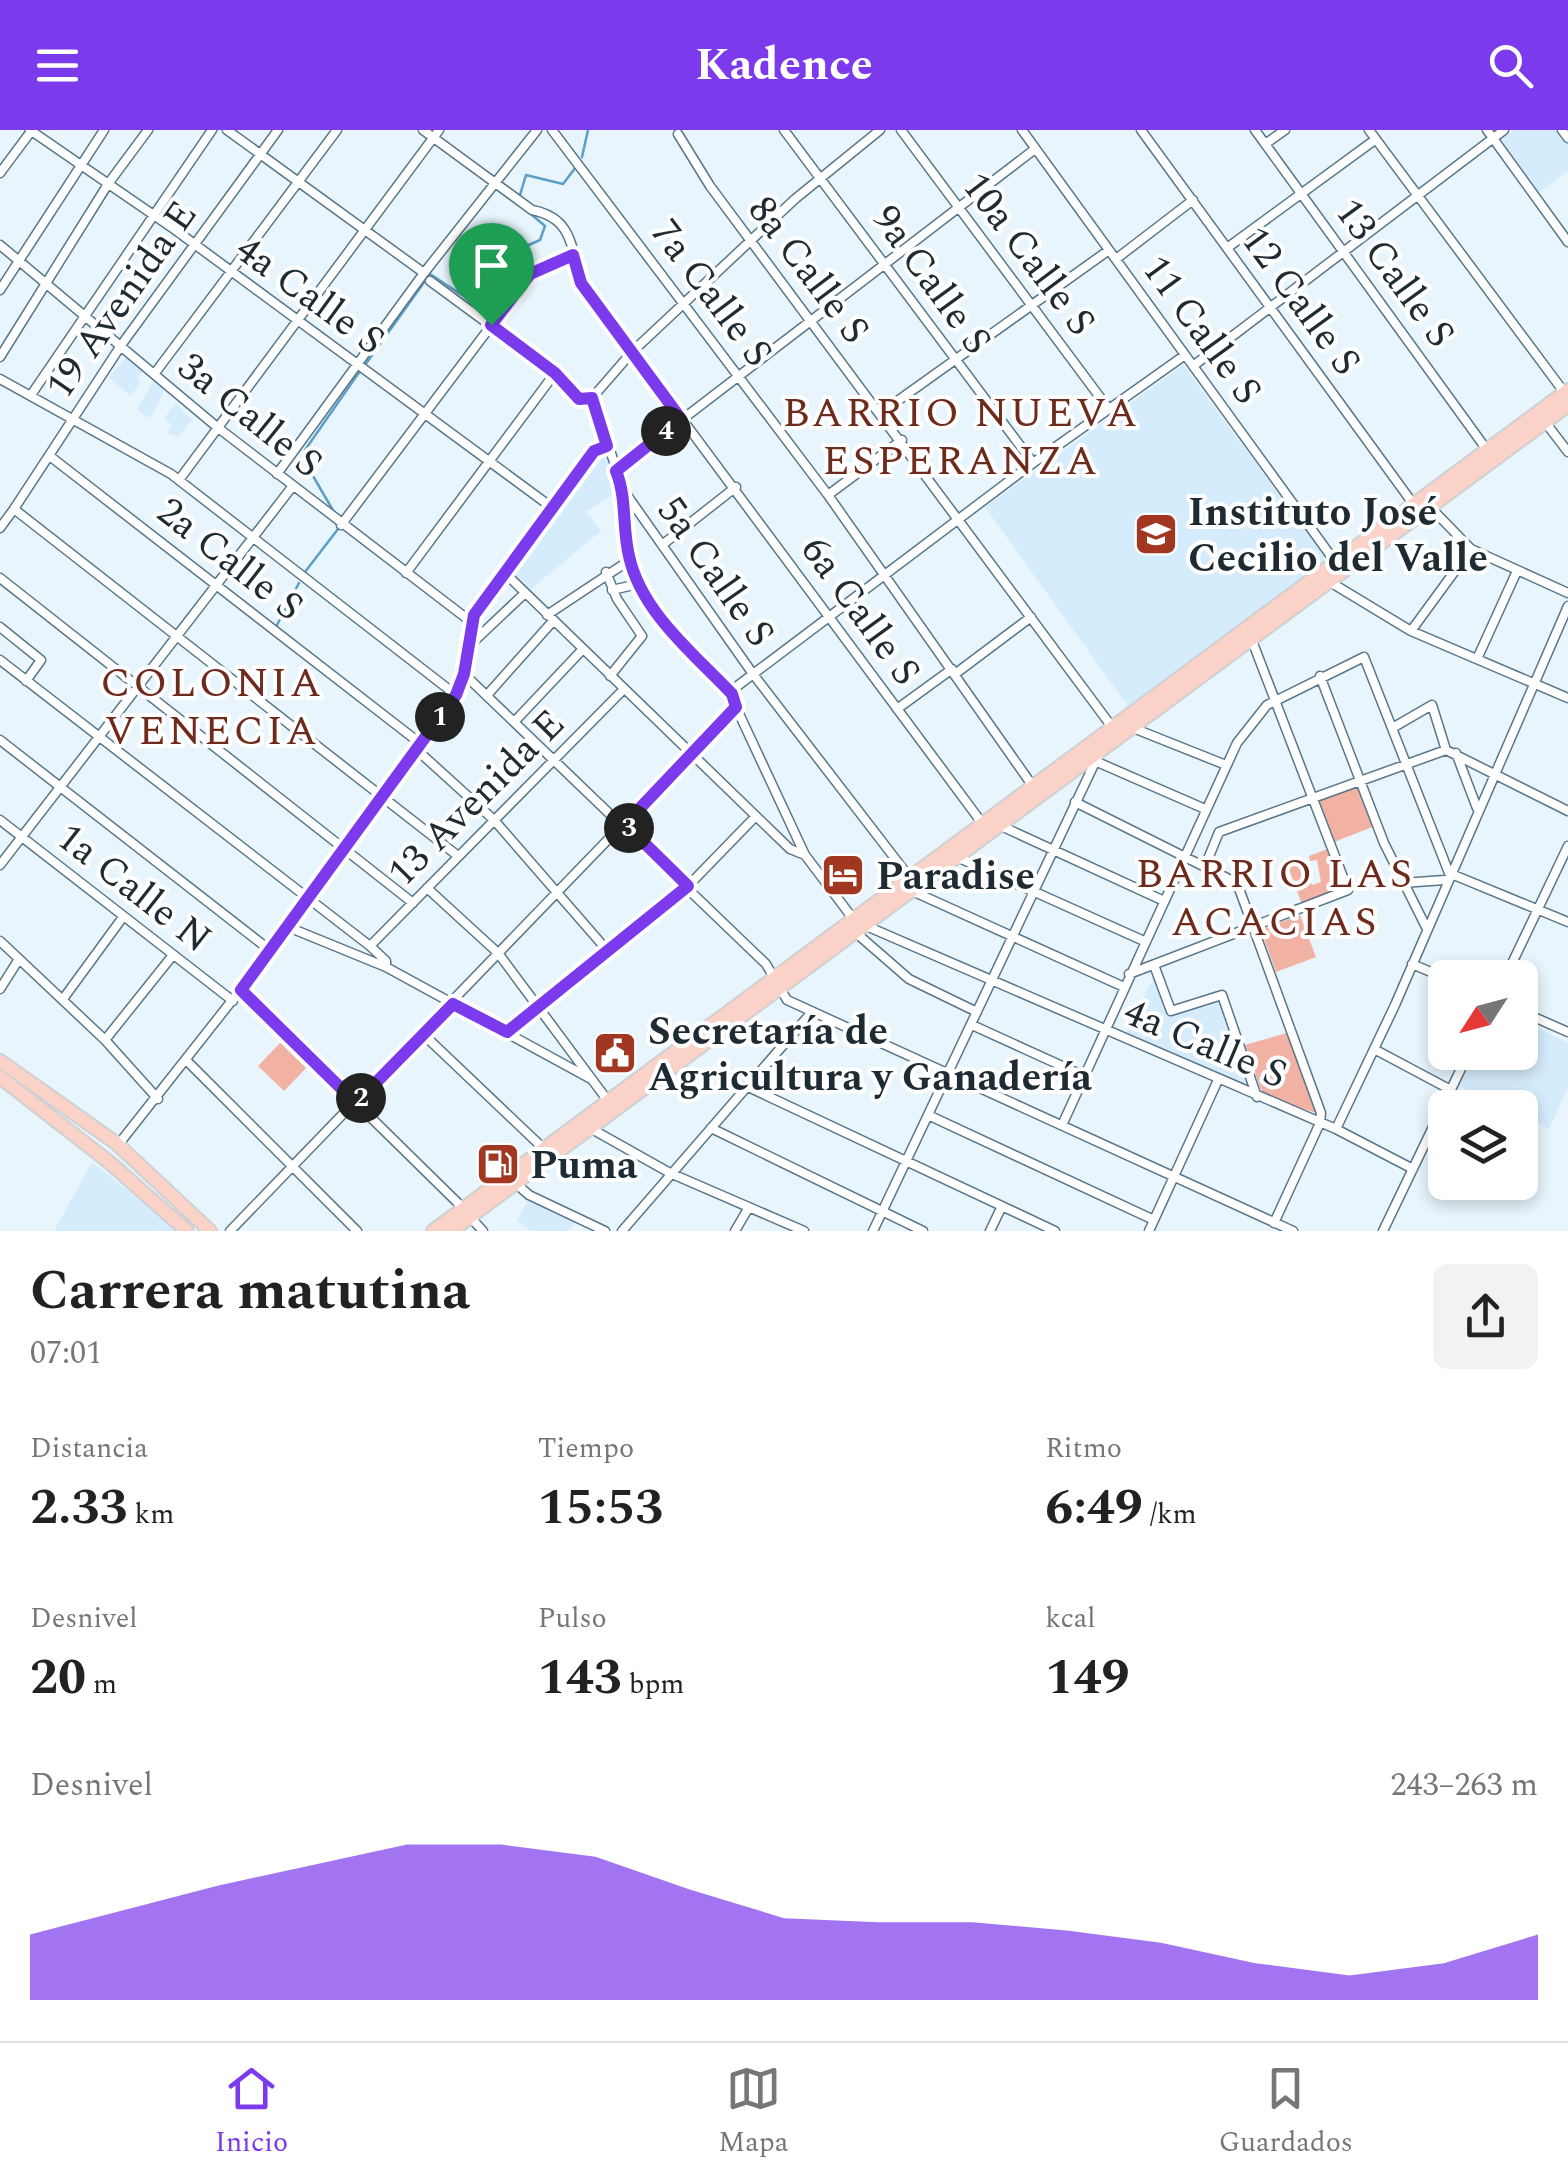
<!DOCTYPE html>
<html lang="es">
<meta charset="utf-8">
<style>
body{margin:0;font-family:Spectral,serif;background:#f2f2f2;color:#222;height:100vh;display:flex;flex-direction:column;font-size:38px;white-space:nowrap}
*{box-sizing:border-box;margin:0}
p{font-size:32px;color:#767676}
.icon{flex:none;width:55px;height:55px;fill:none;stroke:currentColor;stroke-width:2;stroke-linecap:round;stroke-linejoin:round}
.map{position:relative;height:1101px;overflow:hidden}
.drawer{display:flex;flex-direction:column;background:#fff;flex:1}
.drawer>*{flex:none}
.needle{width:65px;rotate:234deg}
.tools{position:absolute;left:1428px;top:830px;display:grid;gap:20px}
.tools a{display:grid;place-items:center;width:110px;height:110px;border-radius:15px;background:#fff;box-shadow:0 5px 15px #0003;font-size:50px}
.pin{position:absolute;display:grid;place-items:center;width:85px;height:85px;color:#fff;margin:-102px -42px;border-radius:50% 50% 50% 0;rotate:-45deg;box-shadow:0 0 10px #0007}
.pin .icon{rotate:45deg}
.km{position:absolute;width:50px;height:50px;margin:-25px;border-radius:50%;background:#222;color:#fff;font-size:28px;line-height:50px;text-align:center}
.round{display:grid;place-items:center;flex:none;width:105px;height:105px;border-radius:15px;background:#f2f2f2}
.head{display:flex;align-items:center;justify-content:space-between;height:170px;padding:0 30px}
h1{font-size:55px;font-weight:700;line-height:75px}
.figures{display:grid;grid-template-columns:repeat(3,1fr);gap:15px;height:170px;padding:10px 30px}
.figures div{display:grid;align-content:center}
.figures b{font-size:50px;font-weight:700}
.figures small{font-size:28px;font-weight:400}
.figures p{font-size:28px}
.chart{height:280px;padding:20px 30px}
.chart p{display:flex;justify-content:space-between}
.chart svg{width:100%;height:180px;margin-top:10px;fill:#7c3aed;opacity:.7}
header{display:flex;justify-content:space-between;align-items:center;height:130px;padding:0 30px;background:#7c3aed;color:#fff;font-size:45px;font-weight:700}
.tabs{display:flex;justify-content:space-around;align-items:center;height:140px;border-top:2px solid #e0e0e0;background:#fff;font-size:28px;color:#767676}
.tabs a{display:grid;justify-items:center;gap:5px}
.tabs .on{color:#7c3aed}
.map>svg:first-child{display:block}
.built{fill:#d5ecfc}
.green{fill:#f1b1a3}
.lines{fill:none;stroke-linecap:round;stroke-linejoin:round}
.stream{stroke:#5b9fc8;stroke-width:2.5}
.minor-casing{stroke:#5a7689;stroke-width:11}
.trunk-casing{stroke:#ced0d2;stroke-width:16}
.minor{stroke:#fff;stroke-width:8}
.trunk{stroke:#fad2c8;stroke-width:12}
.route-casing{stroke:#fff;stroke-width:20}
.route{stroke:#7c3aed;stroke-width:12}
.labels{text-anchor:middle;stroke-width:8;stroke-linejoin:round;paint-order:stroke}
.street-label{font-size:40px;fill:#1f2b33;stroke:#fff}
.poi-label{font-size:40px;font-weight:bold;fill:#1f2b33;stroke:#fff;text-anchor:start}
.neighbourhood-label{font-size:42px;letter-spacing:2.5px;fill:#6e2a1c;stroke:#fff}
</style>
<header><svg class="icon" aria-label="menu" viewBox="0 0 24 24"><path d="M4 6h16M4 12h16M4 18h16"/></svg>Kadence<svg class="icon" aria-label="search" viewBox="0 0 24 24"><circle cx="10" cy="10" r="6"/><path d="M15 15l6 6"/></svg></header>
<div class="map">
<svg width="1568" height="1101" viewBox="0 0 1568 1101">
<rect width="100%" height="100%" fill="#e8f5fd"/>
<path class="built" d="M1514,0H1558L1568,13V41L1538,63L1500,11Z
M128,226L144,240L137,249L141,253L130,266L109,247Z
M1183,235L1328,430L1129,578L985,377Z
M153,251L165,260L150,288L137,280Z
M176,273L192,290L178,307L167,303L172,295L164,288Z
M605,321L620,360L586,382L601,401L531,459L512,441L594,324Z
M1155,844L1169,884L1219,869L1251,958L1126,905Z
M1520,889L1568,913V958L1549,999L1520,985V978L1504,977L1459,956L1475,923L1520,922Z
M92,1032L179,1101H54Z
M529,1069L575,1092L569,1101H531L517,1090Z"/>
<path class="green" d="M1359,654L1375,696L1334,712L1317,671Z
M1330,718L1344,759L1303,777L1287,734L1299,730L1312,755L1321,752L1317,730L1310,731L1309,726Z
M1300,785L1316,827L1276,842L1261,800Z
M1290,902L1316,983L1263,965L1245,915Z
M282,911L308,936L284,961L258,936Z"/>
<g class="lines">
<path class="stream" d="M582,27L588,0
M520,65L526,45L563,54L576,37
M365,235L430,144L462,165L471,164L495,150L513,122L540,110L545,96L526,80
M334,382L313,346L305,320L360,241
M305,442L338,399
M277,495L299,453"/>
<g class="minor-casing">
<path id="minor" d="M30,0L174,99L554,379
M227,0L424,143
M278,0L122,214L14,379L458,726
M423,0L532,80C573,88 571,117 581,153L982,693
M552,0L828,365L1032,655
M784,0L1033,333
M901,0L1108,278
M1022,0L1336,433
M1141,0L1414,375
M1255,0L1487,320
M1369,0L1564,262
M1487,0L1568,112
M1562,0L1568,8
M678,4L710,56L1112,597
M1265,14L1285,0
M0,43L32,0
M0,115L217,297L470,491
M1227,118L1376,9
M1116,129L1193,70
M430,151L555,243L579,269L592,268
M0,160L104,0
M0,227L108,54L148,0
M1193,236L1504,0
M155,243L337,0
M0,249L171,344L456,565
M31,265L212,0
M592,268L624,361L753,544L910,748
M592,268L632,222L795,69L880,0
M882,282L1109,120
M1545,292L1568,322
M51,327L421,614
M615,341L1035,19
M277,344L424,143L537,0
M179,350L439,0
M624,361C624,465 665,494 732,564
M828,365L902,310
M1430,377L1471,419L1568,463
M341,395L530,144L573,125
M0,398L14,379
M662,415L736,357
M606,442L617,469L642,506L610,546
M406,443L555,243
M506,444L790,719L805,725L854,790
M0,448L413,773
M1330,452L1411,501L1568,568
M612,460L638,454
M547,485L630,430
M0,497L41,530L26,551
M1411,501L1471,419
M470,515L525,463
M1477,529L1517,441
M0,530L370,816L386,831V837
M464,544L766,834L787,870L1293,1101
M955,544L1031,487
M1320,546L1384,713L1426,797
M488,564L553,491
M897,579L952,539
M515,591L582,520
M1394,597L1432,575L1446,620
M1133,598L1226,635
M0,610L271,821
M417,620L494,690L606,819
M1446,620L1568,681
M1456,623L1477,678
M1095,631L1205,679
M1075,672L1237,753L1321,983L1320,993L1274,1093
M0,690L233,871
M999,695L1162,770
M805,725L735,575L736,557L1033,333L1185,225
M957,727L1144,811
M1206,734L1219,702L1446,620
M0,735L292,357
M1402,753L1445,750
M427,758L498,823L608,971
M910,760L1124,857
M864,795L1336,999L1413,1039
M288,797L386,837L591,949
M855,802L909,849L977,882
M0,811L105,910L158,969
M370,816L624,559
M1412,834L1445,848
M1154,835L1171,881L1222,865L1257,967
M1129,844L1348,760L1251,508
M1505,848L1568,716
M0,859L19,829
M241,860L463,1078
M63,869L123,787
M1520,881L1568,902
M972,895L1084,946
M507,901L688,756L756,686
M423,904L544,1019
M105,910L173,825
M1374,919L1451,960
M187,931L357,1101
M746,956L1055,1101
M928,985L1154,1090
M1063,993L1237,613L1267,575L1364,527L1449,743L1568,792
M590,998L670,1043L804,1101
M711,998L923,1101
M1336,999L1395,875L1568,476
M118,1015L271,821L456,565L474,485L594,321L607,316
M513,1051L529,1065L605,1101
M470,1087L483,1101
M230,1101L736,577
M622,1101L811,883
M735,1101L749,1077
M873,1101L1098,626
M990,1101L1002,1076
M1149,1101L1218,950
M1383,1101L1469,922"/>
</g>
<g class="trunk-casing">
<path id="trunk" d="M0,931L116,1013L210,1101
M0,947L109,1032L187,1101
M433,1101L1568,260
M451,1101L1568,275"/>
</g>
<use href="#minor" class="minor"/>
<use href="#trunk" class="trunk"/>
</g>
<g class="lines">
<g class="route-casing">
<path id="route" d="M573,125L581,153L681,289L616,341C627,368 622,397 629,426C641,482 694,524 732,564L736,577L625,694L688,756L507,902L453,874L356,973L241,860L456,565L464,544L474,485L594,321L607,316L592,268L579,269L555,243L491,195L530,144Z"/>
</g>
<use href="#route" class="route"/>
</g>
<defs>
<g id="school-square" transform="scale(2.25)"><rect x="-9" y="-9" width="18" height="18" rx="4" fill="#a13721" stroke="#fff"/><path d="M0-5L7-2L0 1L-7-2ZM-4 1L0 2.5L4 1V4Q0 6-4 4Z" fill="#fff"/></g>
<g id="hotel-square" transform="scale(2.25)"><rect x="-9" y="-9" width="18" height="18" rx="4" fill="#a13721" stroke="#fff"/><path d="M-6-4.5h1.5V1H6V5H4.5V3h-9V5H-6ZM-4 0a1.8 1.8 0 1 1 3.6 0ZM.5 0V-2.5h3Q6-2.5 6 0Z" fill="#fff"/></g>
<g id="civic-square" transform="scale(2.25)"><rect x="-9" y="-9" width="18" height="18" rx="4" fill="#a13721" stroke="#fff"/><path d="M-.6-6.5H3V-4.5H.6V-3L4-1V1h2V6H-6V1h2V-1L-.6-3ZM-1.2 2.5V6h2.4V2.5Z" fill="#fff"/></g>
<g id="fuel-square" transform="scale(2.25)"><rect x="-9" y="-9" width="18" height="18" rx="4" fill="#a13721" stroke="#fff"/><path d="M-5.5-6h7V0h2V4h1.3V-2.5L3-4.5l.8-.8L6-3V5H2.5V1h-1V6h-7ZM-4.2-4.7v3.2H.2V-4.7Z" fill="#fff"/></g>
</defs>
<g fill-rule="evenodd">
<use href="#school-square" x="1156" y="404"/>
<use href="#hotel-square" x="843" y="745"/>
<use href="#civic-square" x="615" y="923"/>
<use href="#fuel-square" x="498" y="1034"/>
</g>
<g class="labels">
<g class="street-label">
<text transform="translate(1030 123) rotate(53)" y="14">10a Calle S</text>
<text transform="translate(810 139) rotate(53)" y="14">8a Calle S</text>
<text transform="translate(1396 142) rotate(54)" y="14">13 Calle S</text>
<text transform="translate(933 149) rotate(54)" y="14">9a Calle S</text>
<text transform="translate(713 162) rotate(53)" y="14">7a Calle S</text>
<text transform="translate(311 164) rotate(36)" y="14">4a Calle S</text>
<text transform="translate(120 169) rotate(-55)" y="14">19 Avenida E</text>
<text transform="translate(1302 170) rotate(54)" y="14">12 Calle S</text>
<text transform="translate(1203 199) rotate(54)" y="14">11 Calle S</text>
<text transform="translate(251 284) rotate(39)" y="14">3a Calle S</text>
<text transform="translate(231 428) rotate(38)" y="14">2a Calle S</text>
<text transform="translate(717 441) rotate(55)" y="14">5a Calle S</text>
<text transform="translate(862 480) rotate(54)" y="14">6a Calle S</text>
<text transform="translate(475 667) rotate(-45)" y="14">13 Avenida E</text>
<text transform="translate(135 757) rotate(38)" y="14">1a Calle N</text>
<text transform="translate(1206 912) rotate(23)" y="14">4a Calle S</text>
</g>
<g class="poi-label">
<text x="1188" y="395">Instituto José<tspan x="1188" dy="46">Cecilio del Valle</tspan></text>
<text x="876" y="759">Paradise</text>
<text x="648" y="914">Secretaría de<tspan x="648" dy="46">Agricultura y Ganadería</tspan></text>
<text x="530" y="1048">Puma</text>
</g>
<g class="neighbourhood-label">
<text x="961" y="296">BARRIO NUEVA<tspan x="961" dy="48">ESPERANZA</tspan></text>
<text x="212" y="566">COLONIA<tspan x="212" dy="48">VENECIA</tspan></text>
<text x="1275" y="757">BARRIO LAS<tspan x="1275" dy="48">ACACIAS</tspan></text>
</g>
</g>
</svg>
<div class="tools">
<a><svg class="needle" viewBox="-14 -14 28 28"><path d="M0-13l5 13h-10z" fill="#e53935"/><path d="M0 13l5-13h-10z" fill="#767676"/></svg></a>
<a><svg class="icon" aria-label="layers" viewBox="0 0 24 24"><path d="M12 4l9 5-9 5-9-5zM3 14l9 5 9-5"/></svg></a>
</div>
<div class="pin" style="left:491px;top:195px;background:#1e9e55"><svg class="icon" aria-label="arrive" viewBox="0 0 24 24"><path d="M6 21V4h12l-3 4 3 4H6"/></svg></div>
<b class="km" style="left:440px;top:587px">1</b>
<b class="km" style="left:361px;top:968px">2</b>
<b class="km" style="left:629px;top:698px">3</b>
<b class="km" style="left:666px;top:301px">4</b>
</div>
<section class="drawer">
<div class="head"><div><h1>Carrera matutina</h1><p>07:01</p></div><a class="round"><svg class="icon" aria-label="share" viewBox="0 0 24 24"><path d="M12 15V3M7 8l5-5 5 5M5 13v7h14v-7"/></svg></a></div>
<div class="figures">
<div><p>Distancia</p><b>2.33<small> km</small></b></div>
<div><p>Tiempo</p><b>15:53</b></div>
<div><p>Ritmo</p><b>6:49<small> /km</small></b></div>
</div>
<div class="figures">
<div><p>Desnivel</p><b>20<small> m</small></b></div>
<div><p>Pulso</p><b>143<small> bpm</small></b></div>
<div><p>kcal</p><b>149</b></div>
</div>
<div class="chart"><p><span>Desnivel</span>243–263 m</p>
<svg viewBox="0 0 160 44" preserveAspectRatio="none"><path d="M0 44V28L10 22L20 16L30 11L40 6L50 6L60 9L70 17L80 24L90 25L100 25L110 27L120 30L130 35L140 38L150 35L160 28V44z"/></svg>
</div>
</section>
<nav class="tabs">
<a class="on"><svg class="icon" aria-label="home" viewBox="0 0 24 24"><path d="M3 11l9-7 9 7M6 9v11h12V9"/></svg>Inicio</a>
<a><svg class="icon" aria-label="map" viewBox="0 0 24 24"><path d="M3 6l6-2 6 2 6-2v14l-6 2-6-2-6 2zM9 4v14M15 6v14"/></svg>Mapa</a>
<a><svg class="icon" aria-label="saved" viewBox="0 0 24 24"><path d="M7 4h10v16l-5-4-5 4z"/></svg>Guardados</a>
</nav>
